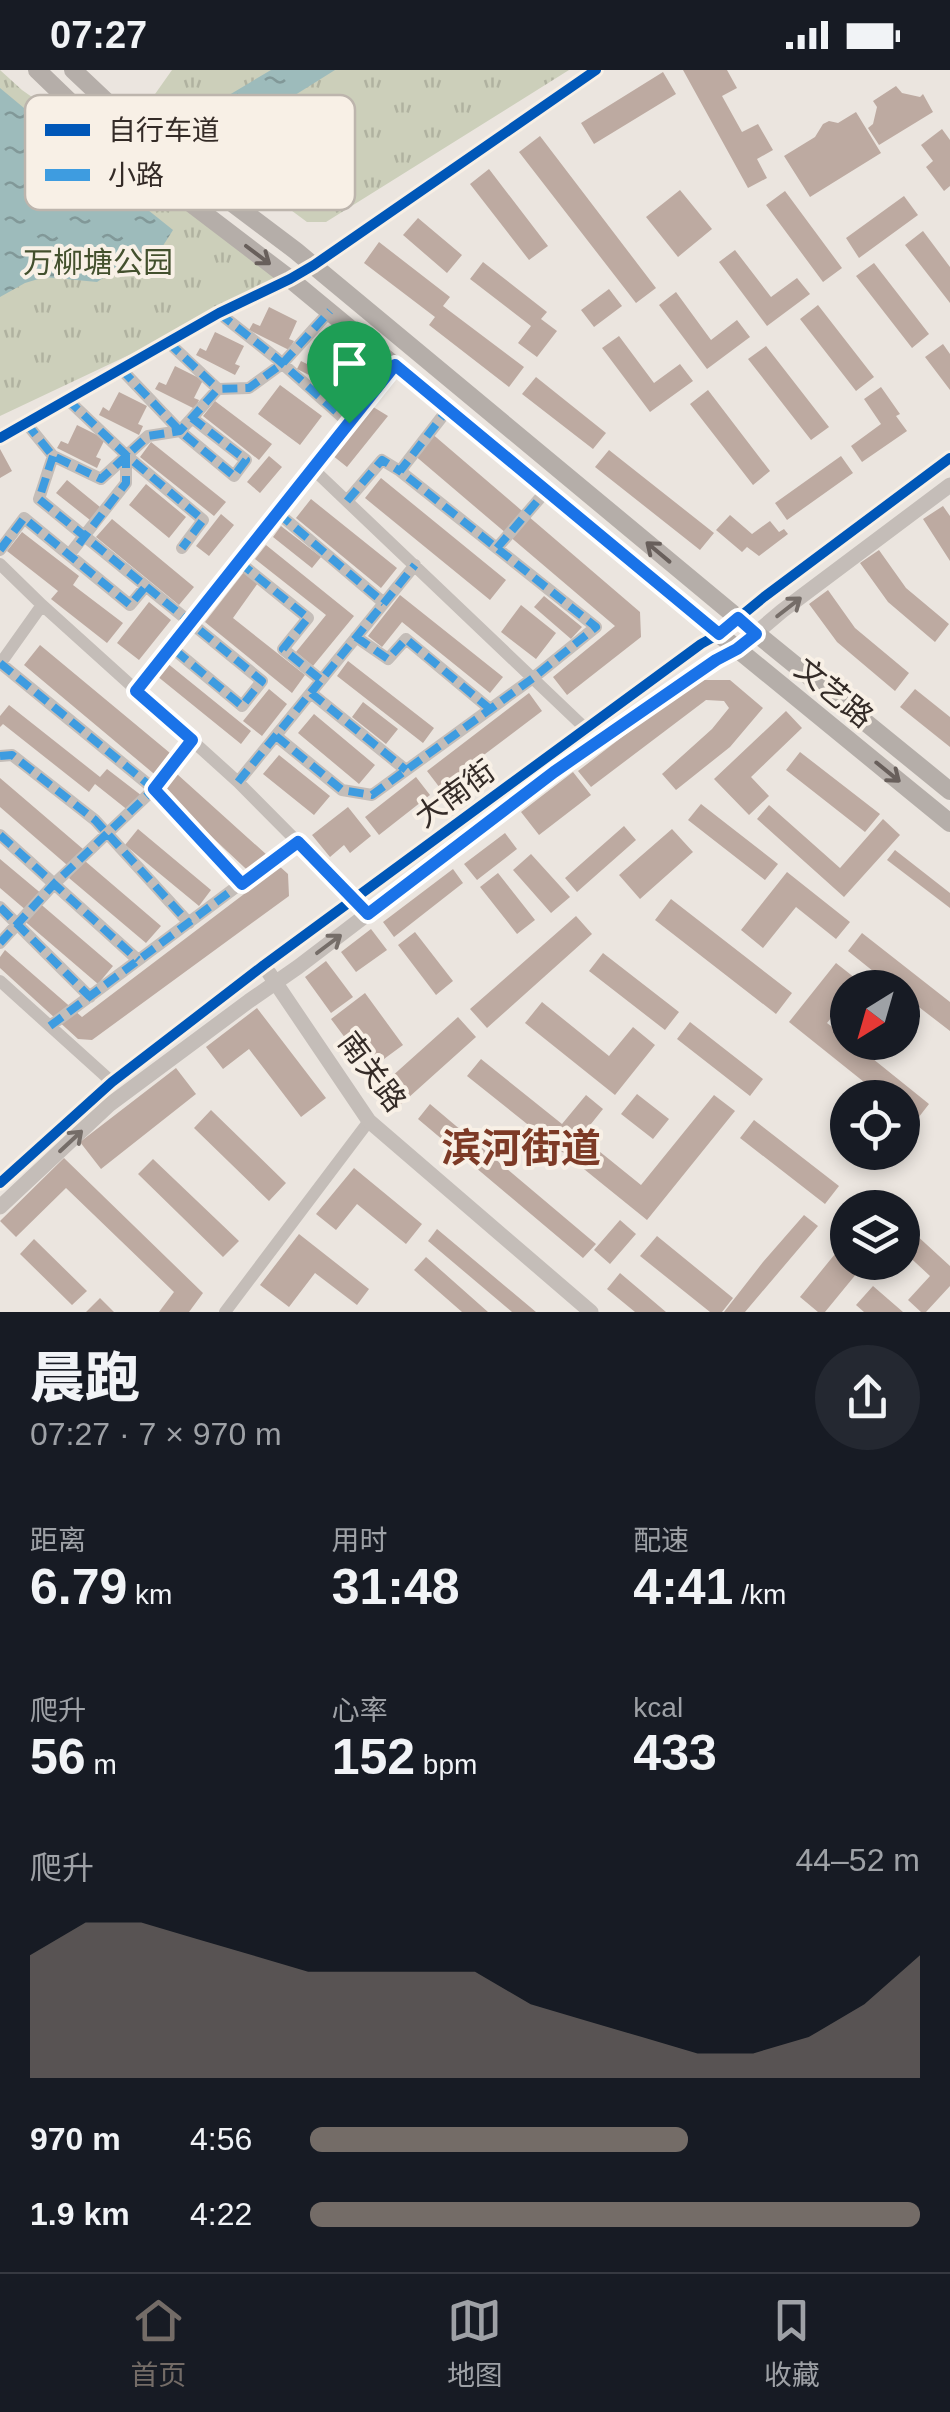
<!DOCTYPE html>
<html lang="zh">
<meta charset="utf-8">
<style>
body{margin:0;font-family:Helvetica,"Noto Sans SC",sans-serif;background:#242831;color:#f1f3f6;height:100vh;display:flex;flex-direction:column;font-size:38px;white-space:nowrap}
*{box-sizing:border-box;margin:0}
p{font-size:32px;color:#9ea1a6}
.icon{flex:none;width:55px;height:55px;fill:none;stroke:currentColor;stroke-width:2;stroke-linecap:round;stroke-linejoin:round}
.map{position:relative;height:1242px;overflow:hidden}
.drawer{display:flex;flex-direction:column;background:#171b24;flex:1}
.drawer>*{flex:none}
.needle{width:65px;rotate:217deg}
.tools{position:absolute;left:830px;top:900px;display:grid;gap:20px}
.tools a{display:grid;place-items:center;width:90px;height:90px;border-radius:50%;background:#171b24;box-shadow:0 5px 15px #0003;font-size:50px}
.pin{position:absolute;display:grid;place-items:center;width:85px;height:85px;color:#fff;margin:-102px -42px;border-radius:50% 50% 50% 0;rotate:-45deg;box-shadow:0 0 10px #0007}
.pin .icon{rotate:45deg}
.round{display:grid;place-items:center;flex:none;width:105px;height:105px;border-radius:52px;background:#242831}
.headline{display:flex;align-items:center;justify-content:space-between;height:170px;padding:0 30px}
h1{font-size:55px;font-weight:800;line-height:75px}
.figures{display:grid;grid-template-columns:repeat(3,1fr);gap:15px;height:170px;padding:10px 30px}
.figures div{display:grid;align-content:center}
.figures b{font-size:50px;font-weight:800}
.figures small{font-size:28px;font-weight:400}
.figures p{font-size:28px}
.chart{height:280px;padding:20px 30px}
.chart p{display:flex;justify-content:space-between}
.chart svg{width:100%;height:180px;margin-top:10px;fill:#746c67;opacity:.7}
ul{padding:0 30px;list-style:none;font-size:32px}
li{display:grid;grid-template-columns:160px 120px 1fr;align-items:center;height:75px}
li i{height:25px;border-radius:12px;background:#746c67}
.status{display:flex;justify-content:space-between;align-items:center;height:70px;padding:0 50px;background:#171b24;direction:ltr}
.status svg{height:28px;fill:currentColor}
.dock{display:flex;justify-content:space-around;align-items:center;height:140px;border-top:2px solid #363941;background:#171b24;font-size:28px;color:#9ea1a6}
.dock a{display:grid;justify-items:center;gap:5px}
.dock .selected{color:#746c67}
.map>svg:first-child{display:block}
.grass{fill:url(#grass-tufts)}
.water{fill:url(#water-ripples)}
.building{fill:#bdaaa1}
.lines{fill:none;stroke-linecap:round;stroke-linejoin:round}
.minor{stroke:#c4bdb8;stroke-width:12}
.tertiary{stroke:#c4bdb8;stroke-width:15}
.secondary{stroke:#b5aea9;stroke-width:18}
.quiet{stroke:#3e9ce0;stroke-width:8;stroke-dasharray:15 8;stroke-linecap:butt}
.cycleway-casing{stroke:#f8f0e6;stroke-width:16}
.cycleway{stroke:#0057b8;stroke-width:10}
.oneway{stroke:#685f5b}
.oneway2{stroke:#756d68}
.route-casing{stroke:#fff;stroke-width:20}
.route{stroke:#1a73e8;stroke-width:12}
.labels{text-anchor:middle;stroke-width:8;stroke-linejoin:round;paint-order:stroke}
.park-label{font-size:30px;fill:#43502d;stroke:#f8f0e6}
.street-label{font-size:30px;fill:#342b27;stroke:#f8f0e6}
.district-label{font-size:40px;font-weight:bold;fill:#7d3a26;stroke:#f8f0e6}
.key{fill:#f8f0e6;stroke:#bdb5ad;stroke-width:2.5}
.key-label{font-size:28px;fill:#342b27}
</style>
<div class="status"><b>07:27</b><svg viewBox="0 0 49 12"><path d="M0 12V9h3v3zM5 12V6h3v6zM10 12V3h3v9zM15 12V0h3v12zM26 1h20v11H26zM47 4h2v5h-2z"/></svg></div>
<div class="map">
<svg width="950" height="1242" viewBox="0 0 950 1242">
<defs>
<pattern id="grass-tufts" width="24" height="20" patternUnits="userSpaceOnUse" patternTransform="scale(2.5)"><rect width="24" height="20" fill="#cccfba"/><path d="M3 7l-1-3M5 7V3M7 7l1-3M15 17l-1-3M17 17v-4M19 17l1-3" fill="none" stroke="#b0b2a0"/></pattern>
<pattern id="water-ripples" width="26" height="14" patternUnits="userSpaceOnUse" patternTransform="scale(2.5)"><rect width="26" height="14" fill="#9dbbbb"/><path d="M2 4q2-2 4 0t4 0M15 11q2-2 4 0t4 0" fill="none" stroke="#819898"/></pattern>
</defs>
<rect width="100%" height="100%" fill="#ebe5df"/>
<path class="grass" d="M0,0L22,20L290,209L0,346Z
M172,0H569L326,152H307L148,34Z"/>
<path class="water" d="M271,0H335L193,89L148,140L173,160L159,182L127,192L97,212L45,207L25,213L0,227V18L66,73L102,91L192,47Z"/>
<path class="building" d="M683,0H727L737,18L722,26L742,62L758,54L773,80L757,89L767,108L748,118Z
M663,2L676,24L594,74L581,53Z
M896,16L902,23L920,27L923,24L933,42L879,75L868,58L873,54L877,37L873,31Z
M856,42L881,83L810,127L784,86L815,67L823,54L829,51L838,53Z
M942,59L950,70V116L944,121L926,97L933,91L921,75Z
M540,66L656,218L636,233L519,82Z
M489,99L548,176L529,190L470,114Z
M680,120L712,159L678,187L646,147Z
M785,121L842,198L823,212L766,135Z
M904,126L918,145L859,188L846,168Z
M418,148L462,185L447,203L403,165Z
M923,161L950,197V233L905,175Z
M379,172L450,227L443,236L524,297L509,317L429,255L435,247L364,193Z
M735,180L771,227L797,208L810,224L767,256L719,192Z
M483,192L547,242L541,249L557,261L537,287L518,273L531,256L470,209Z
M874,193L929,264L912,278L856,206Z
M609,219L622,236L594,257L581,240Z
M676,222L711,270L737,250L750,267L707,299L659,235Z
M818,235L874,307L856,321L800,249Z
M269,237L297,251L289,269L294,271L289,280L249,260L253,253L260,256Z
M215,262L244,276L235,294L240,296L235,305L196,285L200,278L206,281Z
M619,266L654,313L680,294L693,311L650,342L602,278Z
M943,274L950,284V320L925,287Z
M317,276L345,290L336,307L341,310L337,319L297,299L301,291L307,294Z
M766,276L829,357L811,370L748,289Z
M175,296L203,310L194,328L199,330L195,339L155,319L159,312L166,315Z
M536,307L606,363L593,379L522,324Z
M280,315L322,346L300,375L258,344Z
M881,317L900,344L896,346L907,361L862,392L851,376L881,354L864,329Z
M708,320L770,401L753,415L690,334Z
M119,322L147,336L138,354L143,356L139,365L99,345L103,337L109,341Z
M215,331L272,374L259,390L203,346Z
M370,335L388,346L347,397L332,385Z
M77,355L105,369L96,387L101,389L97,398L57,378L61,371L68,374Z
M430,362L640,542L641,567L567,625L553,607L615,556L413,384Z
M151,372L226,432L214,446L140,387Z
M0,379L12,401L0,408Z
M609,380L714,463L700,480L595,397Z
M269,386L282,397L260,423L247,412Z
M841,386L853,403L787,450L775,433Z
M381,408L506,510L490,530L365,428Z
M67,410L100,437L90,450L56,423Z
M146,414L186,447L169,468L129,435Z
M311,429L397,498L381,518L296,448Z
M943,436L950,446V491L923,449Z
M221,444L234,455L209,486L196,476Z
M730,445L752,464L770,451L779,462L784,459L788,464L759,486L747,477L742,482L716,460Z
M112,449L194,517L179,535L96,467Z
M281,456L321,487L312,498L273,467Z
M22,462L79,506L73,515L123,553L107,573L51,529L58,521L7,481Z
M266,475L354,546L313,596L296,582L326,545L255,489Z
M879,480L906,518L949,554L935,572L888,532L860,493Z
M244,502L258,513L233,548L305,605L292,623L205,552Z
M828,520L855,558L909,603L895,621L837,572L809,534Z
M400,525L503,607L490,623L402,552L382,577L368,566Z
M544,526L582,557L571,569L534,537Z
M149,532L171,550L139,590L117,573Z
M521,535L556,563L536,589L501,562Z
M40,575L176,688L159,708L24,595Z
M348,591L434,658L423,673L337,606Z
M167,593L251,661L241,674L157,606Z
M696,610H730L763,638L730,677L676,720L662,704L712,659L729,638L724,631L706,630L591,717L578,701Z
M269,619L287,634L262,666L243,651Z
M915,619L950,647V677L900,637Z
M529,623L542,641L440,718L427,701Z
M363,632L398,659L386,674L352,647Z
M9,635L100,707L107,699L146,729L134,745L95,714L89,722L3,654L0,657V646Z
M786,641L802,658L751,707L769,726L749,745L714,709Z
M314,644L375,695L359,714L298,663Z
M800,682L880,744L865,762L786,700Z
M279,685L330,726L314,745L263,704Z
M573,702L591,725L539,765L521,742Z
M177,704L288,804L289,826L92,970L78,969L0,898V887L5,880L82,947L260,812L164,722Z
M416,707L430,725L379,765L365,747Z
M0,708L90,785L85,791L161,856L146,873L69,808L74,801L0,737Z
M701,734L778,794L765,810L688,750Z
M769,735L840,798L883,749L900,765L844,827L757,749Z
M348,737L371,766L350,783L344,775L330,787L312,765Z
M624,756L636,770L577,822L565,808Z
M138,759L211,820L199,836L125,775Z
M672,759L693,782L640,829L619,805Z
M505,763L517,779L477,810L464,794Z
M895,780L950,823V838L887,790Z
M531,784L570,827L551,843L513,800Z
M0,789L43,825L37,831L113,896L98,914L21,848L27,841L0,818Z
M453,799L463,813L394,867L383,852Z
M787,802L850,852L836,869L796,837L763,878L741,860Z
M498,803L535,850L517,864L480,817Z
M671,829L792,923L776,944L655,850Z
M576,846L592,864L487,958L470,939Z
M371,859L387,880L356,902L341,882Z
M415,862L453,911L436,925L398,875Z
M862,863L950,932V961L902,924V918H894L848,881Z
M603,883L679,942L665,960L589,901Z
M326,891L353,927L331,943L305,907Z
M836,893L860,912L855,918H848V927L827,953L848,969V972H852L929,1034L915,1052L902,1042V1028H884L789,952Z
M365,923L403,975L369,1000L331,949Z
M542,932L609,986L633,957L655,975L615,1025L525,953Z
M257,938L326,1028L301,1047L249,979L223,999L206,977Z
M458,947L476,967L398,1037L380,1017Z
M690,952L763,1009L750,1026L677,969Z
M481,989L562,1054L586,1025L603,1039L566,1085L467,1006Z
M176,998L196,1024L101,1099L80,1072Z
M637,1024L669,1049L653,1069L621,1044Z
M714,1025L735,1041L647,1150L574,1091L589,1073L641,1115Z
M430,1034L596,1174L583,1188L418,1049Z
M211,1040L286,1113L269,1131L194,1058Z
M754,1050L839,1116L825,1134L740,1068Z
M64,1088L203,1223L189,1242H159L174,1222L66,1118L16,1167L0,1151Z
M153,1089L239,1171L223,1187L138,1104Z
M354,1098L422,1154L406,1174L357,1134L336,1160L316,1144Z
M804,1145L818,1156L745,1242H724L763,1192Z
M620,1150L636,1164L610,1194L594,1180Z
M902,1152L950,1196V1216L926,1242H921L908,1230L930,1206L902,1180Z
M437,1159L536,1242H512L428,1171Z
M299,1164L369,1219L357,1235L315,1203L289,1237L260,1215Z
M657,1166L733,1228L722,1242H710L640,1186Z
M848,1168V1192H866L825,1242H818L800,1227Z
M34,1169L87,1221L72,1235L20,1184Z
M426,1187L488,1242H462L414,1200Z
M620,1203L666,1242H635L607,1219Z
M873,1216L903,1242H864L856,1235Z
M100,1228L114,1242H86Z"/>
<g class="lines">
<path class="minor" d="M219,243L276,288L349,353
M168,272L218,319
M121,299L180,361L234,406L246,390L192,348
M67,329L126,385L203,450L182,478
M26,353L53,386L101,409L148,366L180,361L218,319L249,318L282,294L330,241
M53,386L39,429L262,611L242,636L171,577
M313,399L586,659
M347,431L382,390L400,401
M278,443L384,533
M497,478L546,421
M0,480L24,448L130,535L146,516
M69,485L126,413V385
M239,492L308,548L283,579L321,610
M0,494L42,535L238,712L369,844
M356,567L388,589L406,569L490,639
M0,593L154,719L241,814
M0,594L42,535
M136,621L395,295
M311,623L406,700
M276,666L342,720L372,725L533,608L596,557L400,401L448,339
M0,686L12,685L95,750L189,853
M238,712L415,495
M0,765L138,890
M0,837L90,927
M0,873L54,814L154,719L192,671
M0,911L112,1012
M50,956L298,771
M225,1242L369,1051"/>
<path class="tertiary" d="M0,368L219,243L290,209L314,195L596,0
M269,903L369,1051L591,1242
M0,1113L112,1012L264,895L701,574L719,564L764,527L950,388
M0,1137L109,1035L249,931L298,897L554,702L716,590L737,579L782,541L950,415"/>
<path class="secondary" d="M37,0L117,77L290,209L719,564L950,753
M73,0L142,65L296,181L757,564L950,721"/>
<path class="quiet" d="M219,243L276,288L349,353
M168,272L218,319
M121,299L180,361L234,406L246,390L192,348
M67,329L126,385L203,450L182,478
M26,353L53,386L101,409L148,366L180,361L218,319L249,318L282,294L330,241
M53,386L39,429L262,611L242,636L171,577
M347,431L382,390L400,401
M278,443L384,533
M79,474L126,413V385
M497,478L546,421
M0,480L24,448L130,535L146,516
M239,492L308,548L283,579L321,610
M356,567L388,589L406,569L490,639
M0,593L154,719L241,814
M311,623L406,700
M276,666L342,720L372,725L533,608L596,557L400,401L448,339
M0,686L12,685L95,750L189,853
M238,712L415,495
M0,765L138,890
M0,837L90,927
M0,873L54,814L154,719L192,671
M50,956L298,771"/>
<g class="cycleway-casing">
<path id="cycleway" d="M0,368L219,243L290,209L314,195L596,0
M0,1113L112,1012L264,895L701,574L719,564L764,527L950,388"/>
</g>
<use href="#cycleway" class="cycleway"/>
</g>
<defs><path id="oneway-shaft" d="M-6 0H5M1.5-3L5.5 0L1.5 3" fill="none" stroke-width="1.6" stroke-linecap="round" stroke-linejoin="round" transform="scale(2.5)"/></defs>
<g class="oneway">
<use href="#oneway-shaft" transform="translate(258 185) rotate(37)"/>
<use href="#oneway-shaft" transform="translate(658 482) rotate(-140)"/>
<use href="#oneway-shaft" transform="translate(888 702) rotate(39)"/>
</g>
<g class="oneway2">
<use href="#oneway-shaft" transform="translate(789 537) rotate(-38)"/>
<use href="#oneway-shaft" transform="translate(329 874) rotate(-37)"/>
<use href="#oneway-shaft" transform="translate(71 1071) rotate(-43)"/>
</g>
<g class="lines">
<g class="route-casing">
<path id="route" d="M395,295L719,564L738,548L756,564L737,579L716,590L554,702L368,844L298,772L242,814L154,719L192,670L136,621Z"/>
</g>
<use href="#route" class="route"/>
</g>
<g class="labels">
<g class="park-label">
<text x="98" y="203">万柳塘公园</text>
</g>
<g class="street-label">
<text transform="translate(834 623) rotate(39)" y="10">文艺路</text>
<text transform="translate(455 724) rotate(-36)" y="10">大南街</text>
<text transform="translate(372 1002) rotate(53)" y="10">南关路</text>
</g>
<g class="district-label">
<text x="521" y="1092">滨河街道</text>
</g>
</g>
<rect x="25" y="25" width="330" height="115" rx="15" class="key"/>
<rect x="45" y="54" width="45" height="12" fill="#0057b8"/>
<rect x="45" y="99" width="45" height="12" fill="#3e9ce0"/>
<g class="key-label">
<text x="108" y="70">自行车道</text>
<text x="108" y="115">小路</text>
</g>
</svg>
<div class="tools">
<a><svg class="needle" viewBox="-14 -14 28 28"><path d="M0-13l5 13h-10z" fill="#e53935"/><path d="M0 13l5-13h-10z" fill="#9ea1a6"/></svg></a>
<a><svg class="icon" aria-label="locate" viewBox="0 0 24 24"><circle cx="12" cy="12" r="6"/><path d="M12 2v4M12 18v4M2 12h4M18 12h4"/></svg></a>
<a><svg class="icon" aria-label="layers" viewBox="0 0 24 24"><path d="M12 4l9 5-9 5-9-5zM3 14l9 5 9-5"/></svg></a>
</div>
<div class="pin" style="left:349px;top:353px;background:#1e9e55"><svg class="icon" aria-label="arrive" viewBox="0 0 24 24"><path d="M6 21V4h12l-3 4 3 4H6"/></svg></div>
</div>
<section class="drawer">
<div class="headline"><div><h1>晨跑</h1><p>07:27 · 7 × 970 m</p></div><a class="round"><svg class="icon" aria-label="share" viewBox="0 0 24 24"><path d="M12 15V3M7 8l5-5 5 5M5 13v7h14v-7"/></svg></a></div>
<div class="figures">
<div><p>距离</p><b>6.79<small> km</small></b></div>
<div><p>用时</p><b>31:48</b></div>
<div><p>配速</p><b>4:41<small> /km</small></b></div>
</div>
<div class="figures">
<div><p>爬升</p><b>56<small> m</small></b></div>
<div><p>心率</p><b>152<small> bpm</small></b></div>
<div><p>kcal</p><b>433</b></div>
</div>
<div class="chart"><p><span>爬升</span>44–52 m</p>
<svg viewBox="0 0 160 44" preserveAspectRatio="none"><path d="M0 44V14L10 6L20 6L30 10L40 14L50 18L60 18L70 18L80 18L90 26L100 30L110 34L120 38L130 38L140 34L150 26L160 14V44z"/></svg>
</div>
<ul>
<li><b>970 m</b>4:56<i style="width:62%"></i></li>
<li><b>1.9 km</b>4:22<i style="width:100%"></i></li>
</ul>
</section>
<nav class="dock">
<a class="selected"><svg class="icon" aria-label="home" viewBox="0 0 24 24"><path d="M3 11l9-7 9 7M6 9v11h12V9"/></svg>首页</a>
<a><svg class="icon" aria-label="map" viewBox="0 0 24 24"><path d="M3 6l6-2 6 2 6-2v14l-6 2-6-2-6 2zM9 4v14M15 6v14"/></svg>地图</a>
<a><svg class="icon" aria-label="saved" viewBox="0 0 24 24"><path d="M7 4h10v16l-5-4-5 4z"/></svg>收藏</a>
</nav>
